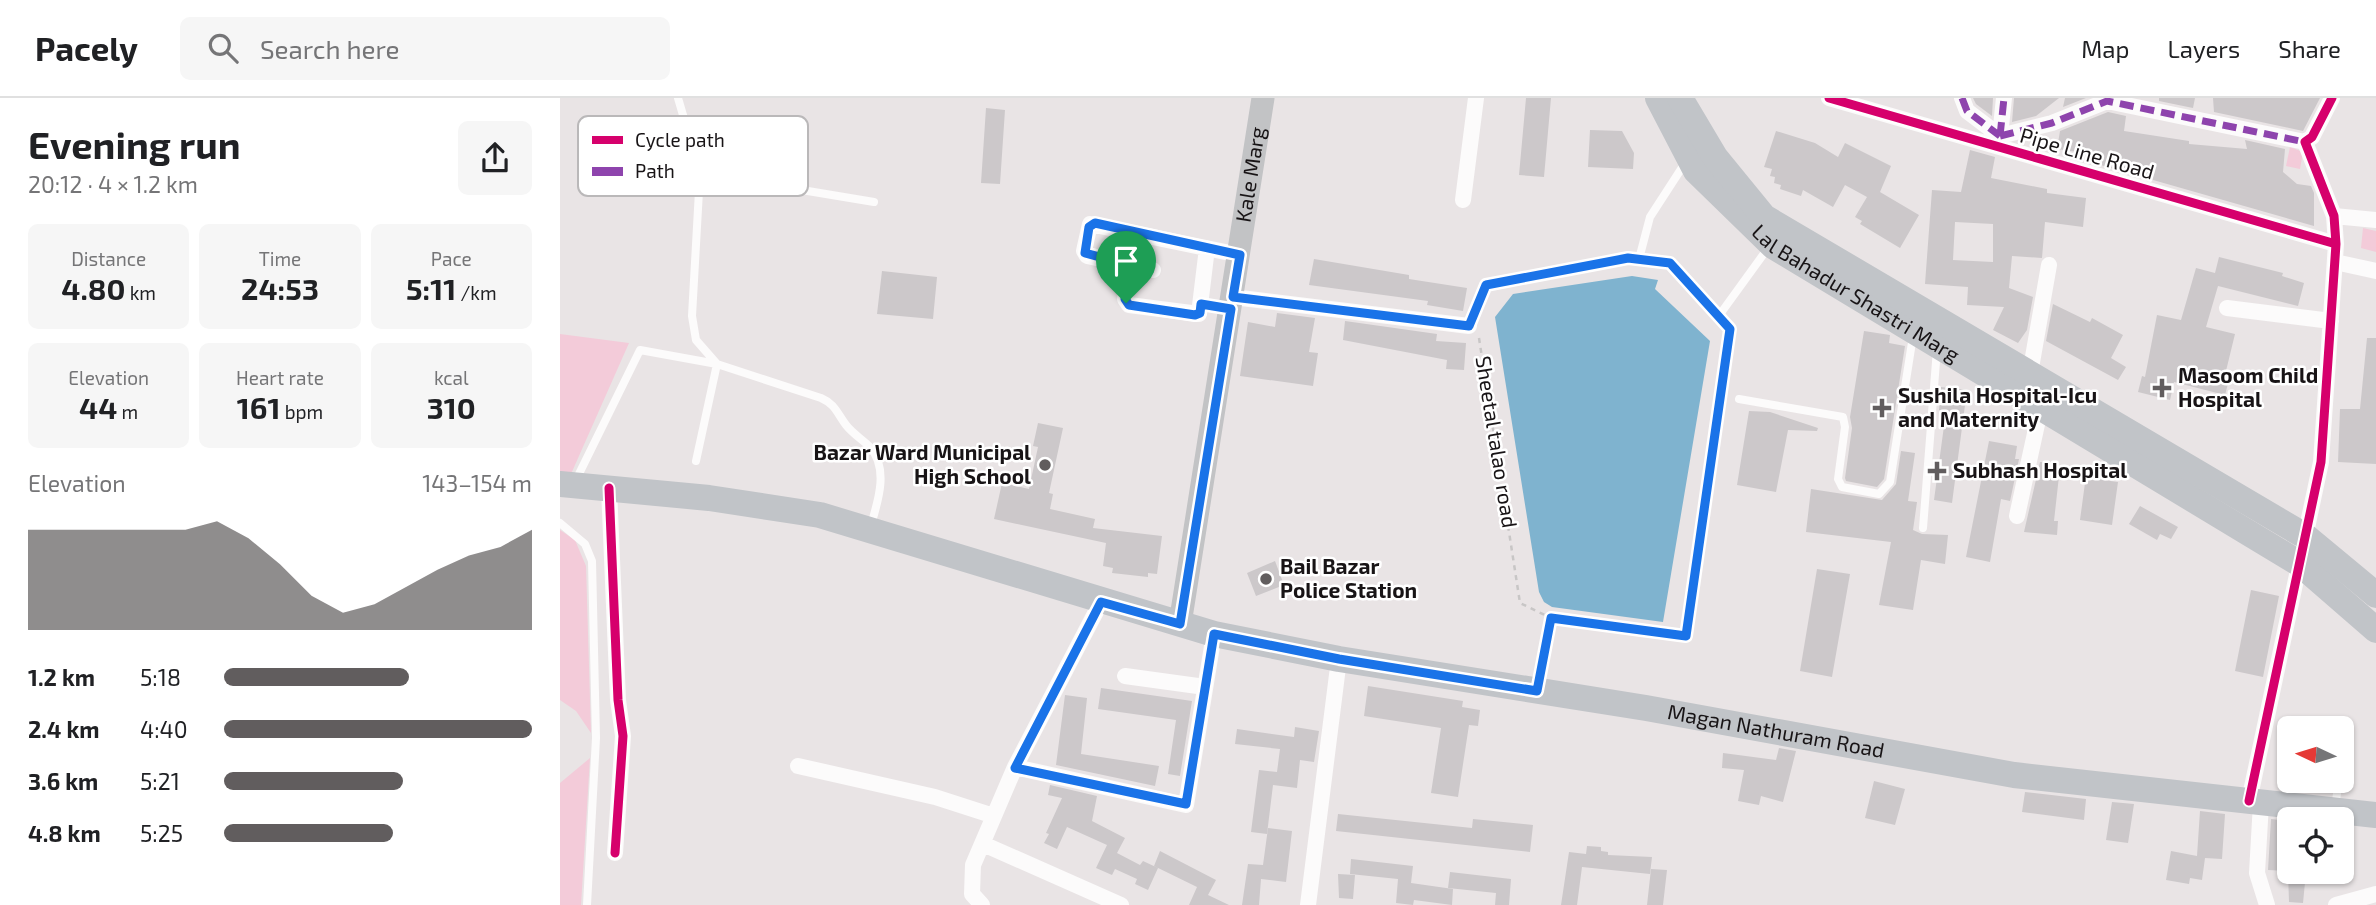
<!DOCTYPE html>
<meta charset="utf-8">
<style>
body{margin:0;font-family:"Exo 2",sans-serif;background:#f6f6f6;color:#202124;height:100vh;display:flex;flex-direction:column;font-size:26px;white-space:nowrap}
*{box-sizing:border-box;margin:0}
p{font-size:23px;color:#757577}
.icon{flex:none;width:38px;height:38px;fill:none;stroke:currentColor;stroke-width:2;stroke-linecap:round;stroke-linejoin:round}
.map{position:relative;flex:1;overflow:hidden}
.sheet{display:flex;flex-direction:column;background:#fff;width:560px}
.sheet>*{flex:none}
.needle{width:46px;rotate:274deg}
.controls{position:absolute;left:1717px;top:618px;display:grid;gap:14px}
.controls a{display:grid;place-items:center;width:77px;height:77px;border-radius:10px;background:#fff;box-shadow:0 2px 5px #0004;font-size:35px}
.pin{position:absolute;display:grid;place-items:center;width:60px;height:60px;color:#fff;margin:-72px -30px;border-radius:50% 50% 50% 0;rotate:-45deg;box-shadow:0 0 7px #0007}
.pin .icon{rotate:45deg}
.round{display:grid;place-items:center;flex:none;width:74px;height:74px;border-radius:10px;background:#f6f6f6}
.summary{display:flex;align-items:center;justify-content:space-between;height:119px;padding:0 28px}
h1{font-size:38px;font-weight:700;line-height:52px}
.metrics{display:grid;grid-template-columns:repeat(3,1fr);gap:10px;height:119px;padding:7px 28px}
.metrics div{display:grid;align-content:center;border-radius:10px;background:#f6f6f6;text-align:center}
.metrics b{font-size:30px;font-weight:700}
.metrics small{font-size:19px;font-weight:400}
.metrics p{font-size:19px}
.chart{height:196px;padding:14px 28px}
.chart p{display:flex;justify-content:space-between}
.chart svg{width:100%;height:126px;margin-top:7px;fill:#615d5e;opacity:.7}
ul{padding:0 28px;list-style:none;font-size:23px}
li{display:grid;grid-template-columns:112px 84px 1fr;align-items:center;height:52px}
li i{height:18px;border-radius:9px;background:#615d5e}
header{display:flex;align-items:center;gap:42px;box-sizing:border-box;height:98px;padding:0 35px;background:#fff;border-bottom:2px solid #e0e0e0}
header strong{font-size:33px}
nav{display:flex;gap:38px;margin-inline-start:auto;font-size:24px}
.search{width:490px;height:63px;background:#f6f6f6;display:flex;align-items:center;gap:18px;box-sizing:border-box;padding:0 24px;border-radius:10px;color:#757577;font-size:26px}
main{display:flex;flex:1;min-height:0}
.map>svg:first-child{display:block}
.green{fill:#f3cbd9}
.water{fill:#7fb3cf}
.building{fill:#ccc8ca;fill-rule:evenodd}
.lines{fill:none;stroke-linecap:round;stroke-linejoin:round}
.path{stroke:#c8c6c6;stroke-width:2.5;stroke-dasharray:5 5;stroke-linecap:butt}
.lane{stroke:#fcfbfb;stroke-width:8}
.street{stroke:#fcfbfb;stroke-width:16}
.secondary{stroke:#c2c3c5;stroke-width:23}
.primary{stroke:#c1c4c8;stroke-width:26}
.quiet{stroke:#8e44ad;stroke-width:7;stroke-dasharray:14 7;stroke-linecap:butt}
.cycleway-casing{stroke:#fff;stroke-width:13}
.cycleway{stroke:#d6006c;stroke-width:9}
.route-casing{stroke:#fff;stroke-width:14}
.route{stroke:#1a73e8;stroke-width:9}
.poi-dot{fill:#615d5e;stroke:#fff;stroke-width:2.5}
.labels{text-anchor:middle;stroke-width:5;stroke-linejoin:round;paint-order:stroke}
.street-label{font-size:21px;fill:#181416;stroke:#fff}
.poi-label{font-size:21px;font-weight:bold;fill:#181416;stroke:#fff;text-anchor:start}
.key{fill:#fff;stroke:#bab8b9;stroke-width:2}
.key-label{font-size:19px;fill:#181416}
</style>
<header>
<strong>Pacely</strong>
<div class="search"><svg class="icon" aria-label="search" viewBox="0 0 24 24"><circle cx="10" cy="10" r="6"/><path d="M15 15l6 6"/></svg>Search here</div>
<nav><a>Map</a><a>Layers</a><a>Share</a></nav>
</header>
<main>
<section class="sheet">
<div class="summary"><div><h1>Evening run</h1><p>20:12 · 4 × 1.2 km</p></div><a class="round"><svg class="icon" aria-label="share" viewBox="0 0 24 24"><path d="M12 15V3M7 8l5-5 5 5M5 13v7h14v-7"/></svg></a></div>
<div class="metrics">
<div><p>Distance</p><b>4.80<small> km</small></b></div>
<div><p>Time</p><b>24:53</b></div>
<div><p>Pace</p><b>5:11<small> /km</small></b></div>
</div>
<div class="metrics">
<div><p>Elevation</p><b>44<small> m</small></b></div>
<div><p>Heart rate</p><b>161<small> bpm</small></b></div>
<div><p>kcal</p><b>310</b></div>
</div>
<div class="chart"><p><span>Elevation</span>143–154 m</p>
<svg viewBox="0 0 160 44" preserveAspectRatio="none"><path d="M0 44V9L10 9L20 9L30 9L40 9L50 9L60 6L70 12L80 21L90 32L100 38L110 35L120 29L130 23L140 18L150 15L160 9V44z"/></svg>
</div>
<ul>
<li><b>1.2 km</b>5:18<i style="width:60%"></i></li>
<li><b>2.4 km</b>4:40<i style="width:100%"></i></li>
<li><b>3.6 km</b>5:21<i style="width:58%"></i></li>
<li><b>4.8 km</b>5:25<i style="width:55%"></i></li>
</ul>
</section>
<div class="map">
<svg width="1816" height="807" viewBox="0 0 1816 807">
<rect width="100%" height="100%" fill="#e9e4e5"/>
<path class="green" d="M1730,49L1743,54L1740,71L1726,68Z
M1803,130L1816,133V154L1801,150Z
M0,236L69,245L11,376L0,374Z
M0,432L15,442L26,468L31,635L16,613L0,602Z
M30,660L21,807H0V685Z"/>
<path class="water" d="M1072,178L1098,182L1095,191L1150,243L1103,524L992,509L984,504L979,494L935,219L953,196Z"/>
<path class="building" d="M966,0H991L984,79L959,77Z
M1413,0H1433L1432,18L1416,6Z
M1454,0H1499L1476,18L1452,24Z
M1505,0H1526L1503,9Z
M1599,0H1635L1633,10L1599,3Z
M1653,0H1760L1743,33L1654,14Z
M426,10L445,12L440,86L421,85Z
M1548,14L1566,18L1564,33L1629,43V46L1687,51L1685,42L1725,51L1723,74L1737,86L1751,88L1754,95V128L1530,64L1531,56L1497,51L1500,33Z
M1030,32L1062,33L1074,55L1073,71L1028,69Z
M1216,33L1255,45L1278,59L1285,45L1331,68L1320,94L1359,117L1340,150L1300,126L1302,123L1295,119L1307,99L1285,87L1273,109L1243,92L1241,98L1220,91L1221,87L1214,85L1215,79L1210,78L1212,71L1204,69Z
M1410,52L1435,59L1431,80L1487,91V95L1526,100L1523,129L1485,124L1482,160L1452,158L1449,190L1473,199L1467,232L1458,245L1433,232L1444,209L1407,207L1408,189L1365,186L1372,92L1401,94ZM1395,124L1433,126V164L1393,162Z
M1659,159L1723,175L1722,178L1744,185L1738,208L1658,188L1646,229L1675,236L1665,277L1670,278L1665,297L1614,284L1610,302L1578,294L1582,278L1585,279L1597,217L1621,222L1636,170L1655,175Z
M754,161L849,177V181L907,190L903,213L867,207L868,203L749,187Z
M322,173L377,179L373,221L317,216Z
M1493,206L1530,224L1532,220L1563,237L1551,260L1566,269L1558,282L1486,243Z
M717,215L755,220L749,254L758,255L753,288L680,278L688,224L715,229Z
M785,223L877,236L876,243L906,245L904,272L886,271L887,262L783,242Z
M1304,233L1330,237L1329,245L1345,248L1324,381L1317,389L1286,383L1285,380L1292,330L1290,319Z
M1807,240H1816V366L1778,364L1780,311H1800Z
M1381,289L1407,292L1392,405L1374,402L1386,313L1379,312Z
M1189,313L1210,314L1258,330L1257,333L1228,332L1216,394L1177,387Z
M478,325L503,330L489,395L493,396L490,411L535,421L533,430L602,438L597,476L588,475V479L552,475L553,470L543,468L546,445L434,421L442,385L469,391L478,349L473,348Z
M1429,343L1457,348L1455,361H1459L1450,403L1441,401L1430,464L1406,459Z
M1341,353L1355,355L1348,403L1357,404L1353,432L1362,436L1388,437L1385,466L1361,462L1353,512L1319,507L1331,444L1246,434L1251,391L1322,402L1336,386Z
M1480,364H1488L1487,376L1499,378L1494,423H1498L1497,437L1464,434Z
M1527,370L1544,372L1543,382L1558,384L1552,427L1520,422Z
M1580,408L1618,429L1611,441L1600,436L1597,442L1569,426Z
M715,463L724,487L696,498L687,475Z
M1257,471L1290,476L1272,579L1240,573Z
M1691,492L1719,498L1703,579L1675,573Z
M808,588L903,603L902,609L920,612L918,628L909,627L898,699L871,695L881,630L804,618Z
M541,590L632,603L620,678L608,676L616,622L538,611Z
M505,597L527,600L521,656L599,668L595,688L496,667Z
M735,629L759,633L754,664L740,662L737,690L713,687L707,736L691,734L699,672L717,674L720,651L675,646L677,631L734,639Z
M1219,650L1236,653L1223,704L1201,698L1199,707L1178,703L1184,672L1162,670L1163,655L1216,662Z
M1314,683L1345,691L1335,727L1305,720Z
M490,687L537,698L532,723L565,740L557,755L580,767L583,763L598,770L588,792L575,786L577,781L555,771L552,777L536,770L547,747L507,729L497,751L484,745L489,736L486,735L502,700L488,697Z
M1465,694L1526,701L1524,722L1462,714Z
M1552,704L1574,706L1568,745L1546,742Z
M1640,713L1665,716L1662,761L1645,760L1642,782L1630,780L1629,786L1606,782L1611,753L1637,758Z
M778,716L912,730L913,721L973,727L970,754L776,733Z
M1711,721L1729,723V773L1708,772Z
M708,730L732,733L726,784L701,781L699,807H682L688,766L703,767Z
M1027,748L1041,749V753L1048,754V757L1092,759L1090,776L1022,769L1017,807H1001L1009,754L1026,756Z
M600,753L656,782L648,797L669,807H629L637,789L594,768Z
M791,761L853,768L851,785L893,791L892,807L854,802L853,807L836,805L838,781L790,776Z
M1091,771L1107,772L1103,807H1087Z
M890,774L951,781L949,807H935L936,795L888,790Z
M1728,774H1746L1743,805L1729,804Z
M778,776L795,777L793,801L779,800Z"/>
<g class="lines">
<path class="path" d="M915,214L926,187L1069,160
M919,240L960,505L991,520L1126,538L1157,320
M981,572L991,520"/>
<path class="lane" d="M118,0L140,75L132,218L136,242L157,266
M1125,65L1090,119L1079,161L1110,165L1158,219
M140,75L314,104
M1179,301L1283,319L1285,329L1278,381L1282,389L1319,396L1330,384L1353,238
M1158,311L1170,231L1158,219L1208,150
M136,363L157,266L261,300C275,306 277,315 286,327C293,336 302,341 310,349C329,371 318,403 311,427
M15,384L80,252L157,266
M0,425L25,446L32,463L36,640L27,807
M1363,430L1377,251
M1782,670L1785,649
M1775,709L1779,682"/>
<path class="street" d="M1269,0L1776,146
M1402,0L1407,13L1440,38
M1440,38L1492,25L1547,3L1745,44
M1440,38L1444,0
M903,102L916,0
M1774,118L1816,122
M1775,164L1816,173
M569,167L565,201L569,207L639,216L647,150
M593,172L527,158L524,153L530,126L680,157
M673,199L909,228
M1667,210L1771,223
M1470,276L1489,167
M49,390L58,602L63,638L55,755
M1457,418L1481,308
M565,578L645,589
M238,668L375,699L434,718
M455,669L626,707L654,536
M1689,703L1761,364L1776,146L1774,118L1745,44L1752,39L1772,0
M1701,705L1697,775L1707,807
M423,746L561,807
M422,807L412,796L413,767L455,669L541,504
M748,807L779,561
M1776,807L1816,796"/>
<path class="secondary" id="s1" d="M620,526L703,0"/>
<g class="primary">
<path id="s2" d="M1098,0L1136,73L1213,148L1740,466L1816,532"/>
<path d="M1120,0L1155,59L1204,119L1745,438L1816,497"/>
<path id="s3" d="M0,386L149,400L260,417L654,536L779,561L1086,610L1454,677L1816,717"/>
</g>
<path class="quiet" d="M1402,0L1407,13L1440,38
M1440,38L1492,25L1547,3L1745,44
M1440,38L1444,0
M673,199L909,228"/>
<g class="cycleway-casing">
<path id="cycleway" d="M1269,0L1776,146
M49,390L58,602L63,638L55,755
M455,669L626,707L654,536
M1689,703L1761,364L1776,146L1774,118L1745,44L1752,39L1772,0"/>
</g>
<use href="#cycleway" class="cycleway"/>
</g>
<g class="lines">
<g class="route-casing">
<path id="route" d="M535,125L680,157L673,199L909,228L926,187L1068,160L1110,165L1170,231L1126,538L991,520L977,593L779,561L654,536L626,706L455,670L541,504L620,526L671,211L641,206L640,215L635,217L569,207L565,201L569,167L525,155L529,129Z"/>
</g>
<use href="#route" class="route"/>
</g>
<g class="poi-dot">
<path d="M1598.5 279.5h7v7h7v7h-7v7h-7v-7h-7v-7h7z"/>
<path d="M1318.5 299.5h7v7h7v7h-7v7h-7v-7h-7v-7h7z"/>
<circle cx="485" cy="367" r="7"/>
<path d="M1373.5 362.5h7v7h7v7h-7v7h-7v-7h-7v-7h7z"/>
<circle cx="706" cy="481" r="7"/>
</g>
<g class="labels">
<g class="street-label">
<text transform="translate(1527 56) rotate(16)" y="7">Pipe Line Road</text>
<text dy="7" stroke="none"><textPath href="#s1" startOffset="455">Kale Marg</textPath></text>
<text dy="7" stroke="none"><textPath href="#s2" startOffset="285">Lal Bahadur Shastri Marg</textPath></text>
<text transform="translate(936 344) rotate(81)" y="7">Sheetal talao road</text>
<text dy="7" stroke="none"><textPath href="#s3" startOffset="1244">Magan Nathuram Road</textPath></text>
</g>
<g class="poi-label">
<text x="1618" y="285">Masoom Child<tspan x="1618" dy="24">Hospital</tspan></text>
<text x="1338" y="305">Sushila Hospital-Icu<tspan x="1338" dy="24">and Maternity</tspan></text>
<text x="471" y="362" text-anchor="end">Bazar Ward Municipal<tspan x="471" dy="24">High School</tspan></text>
<text x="1393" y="380">Subhash Hospital</text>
<text x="720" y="476">Bail Bazar<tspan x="720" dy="24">Police Station</tspan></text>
</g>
</g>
<rect x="18" y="18" width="230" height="80" rx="10" class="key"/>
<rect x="32" y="38" width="31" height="8" fill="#d6006c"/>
<rect x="32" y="69" width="31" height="9" fill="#8e44ad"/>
<g class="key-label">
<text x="75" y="49">Cycle path</text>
<text x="75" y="80">Path</text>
</g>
</svg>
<div class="controls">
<a><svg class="needle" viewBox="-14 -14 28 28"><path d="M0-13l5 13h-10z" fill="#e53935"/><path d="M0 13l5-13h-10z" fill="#757577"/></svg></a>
<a><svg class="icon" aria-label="locate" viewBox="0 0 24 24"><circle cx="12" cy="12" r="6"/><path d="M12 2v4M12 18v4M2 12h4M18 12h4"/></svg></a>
</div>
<div class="pin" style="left:566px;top:205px;background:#1e9e55"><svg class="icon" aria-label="arrive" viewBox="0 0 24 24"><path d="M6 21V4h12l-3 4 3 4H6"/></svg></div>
</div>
</main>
